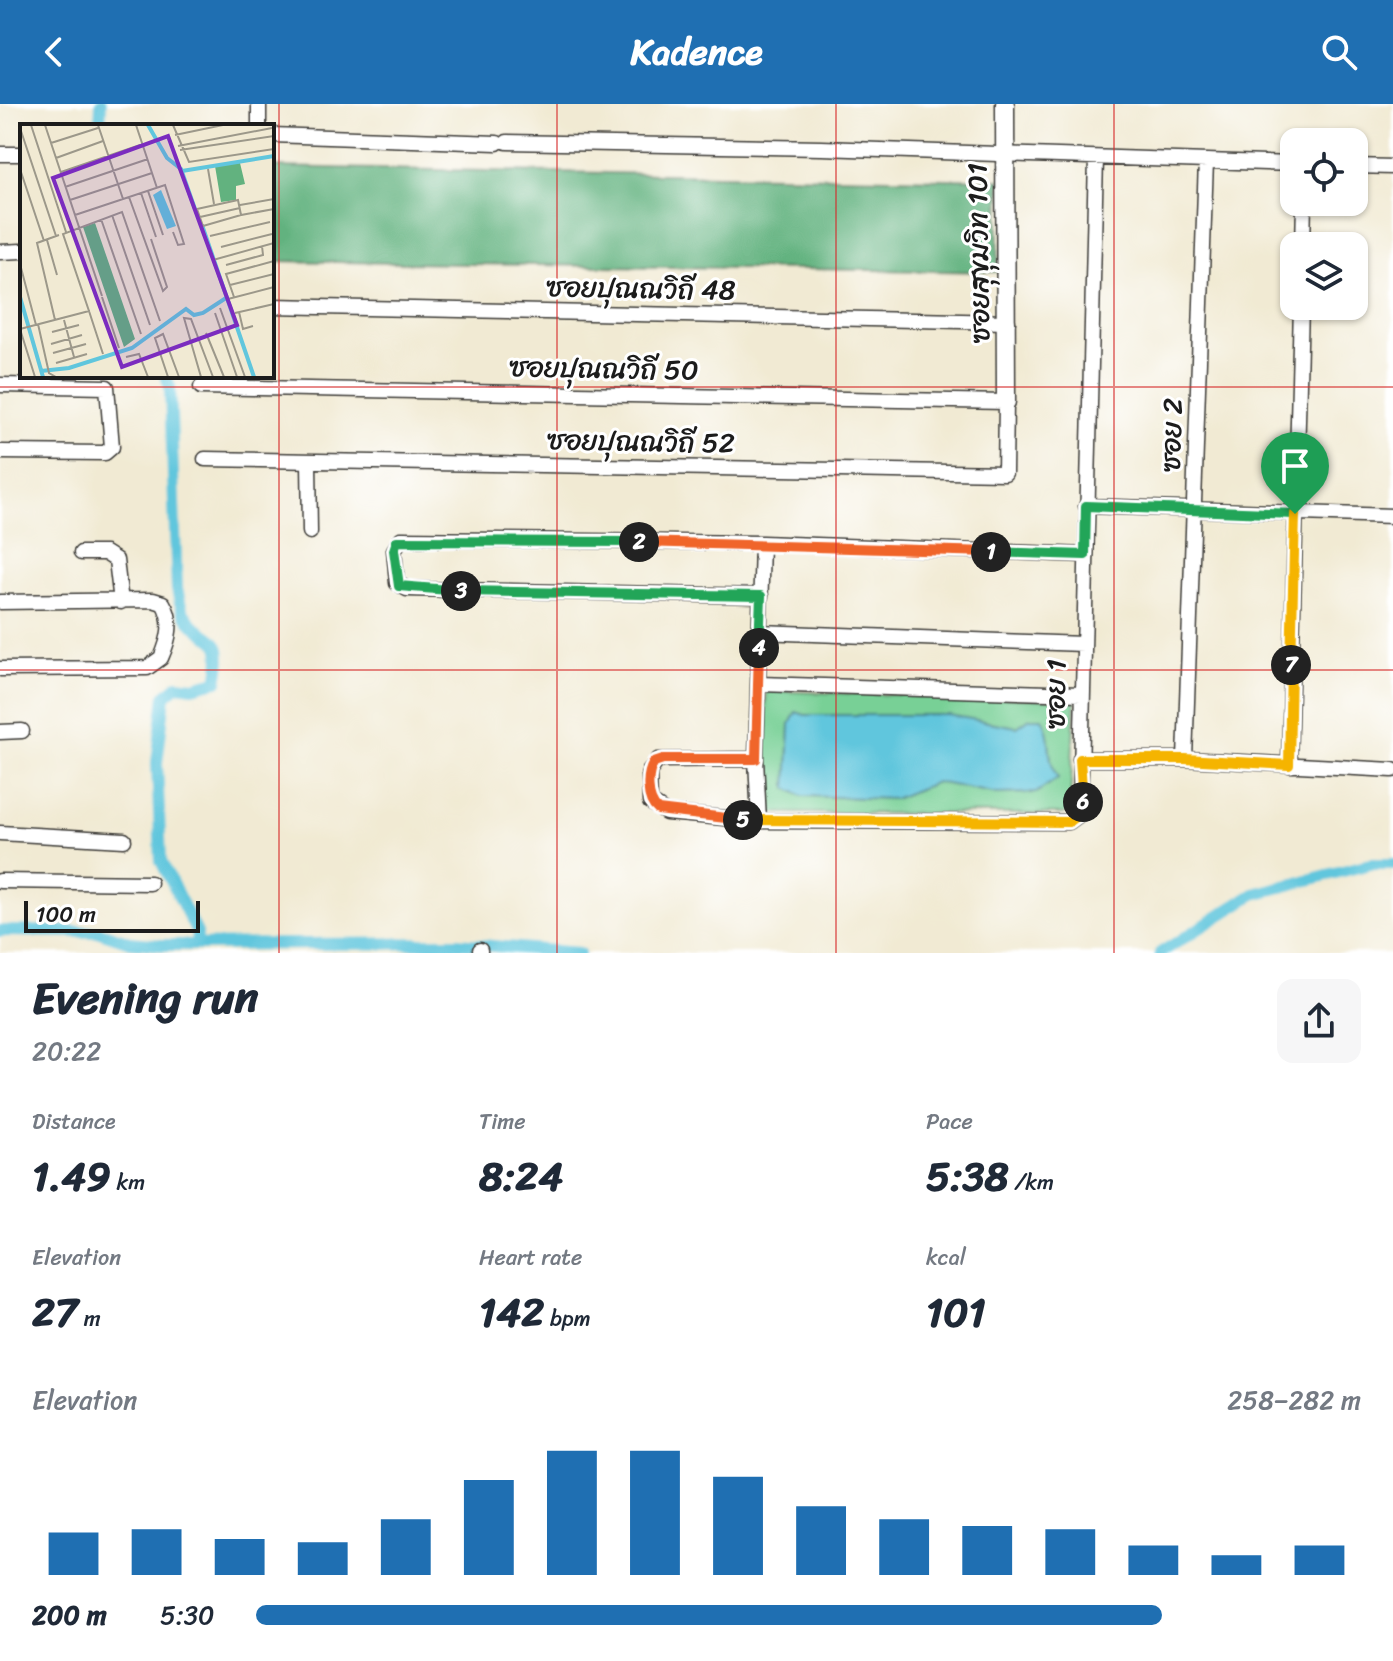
<!DOCTYPE html>
<meta charset="utf-8">
<style>
body{margin:0;font-family:Sriracha,"Playpen Sans Thai",sans-serif;background:#f6f6f7;color:#1f2937;height:100vh;display:flex;flex-direction:column;font-size:30px;white-space:nowrap}
*{box-sizing:border-box;margin:0}
p{font-size:26px;color:#747a83}
.icon{flex:none;width:44px;height:44px;fill:none;stroke:currentColor;stroke-width:2;stroke-linecap:round;stroke-linejoin:round}
.map{position:relative;height:849px;overflow:hidden}
.panel{display:flex;flex-direction:column;background:#fff;flex:1}
.panel>*{flex:none}
.tools{position:absolute;left:1280px;top:24px;display:grid;gap:16px}
.tools a{display:grid;place-items:center;width:88px;height:88px;border-radius:16px;background:#fff;box-shadow:0 2px 6px #0004;font-size:40px}
.scale{position:absolute;left:24px;bottom:20px;width:176px;box-sizing:border-box;padding-left:8px;border:4px solid #1c1c1c;border-top:0;font-size:22px;line-height:28px;white-space:nowrap;color:#1c1c1c;-webkit-text-stroke:6px #fff;paint-order:stroke}
.pin{position:absolute;display:grid;place-items:center;width:68px;height:68px;color:#fff;margin:-82px -34px;border-radius:50% 50% 50% 0;rotate:-45deg;box-shadow:0 0 8px #0007}
.pin .icon{rotate:45deg}
.km{position:absolute;width:40px;height:40px;margin:-20px;border-radius:50%;background:#222;color:#fff;font-size:22px;line-height:40px;text-align:center}
.round{display:grid;place-items:center;flex:none;width:84px;height:84px;border-radius:16px;background:#f6f6f7}
.headline{display:flex;align-items:center;justify-content:space-between;height:136px;padding:0 32px}
h1{font-size:44px;font-weight:700;line-height:60px}
.metrics{display:grid;grid-template-columns:repeat(3,1fr);gap:12px;height:136px;padding:8px 32px}
.metrics div{display:grid;align-content:center}
.metrics b{font-size:40px;font-weight:700}
.metrics small{font-size:22px;font-weight:400}
.metrics p{font-size:22px}
.chart{height:224px;padding:16px 32px}
.chart p{display:flex;justify-content:space-between}
.chart svg{width:100%;height:144px;margin-top:8px;stroke:#1f6fb2;stroke-width:6}
ul{padding:0 32px;list-style:none;font-size:26px}
li{display:grid;grid-template-columns:128px 96px 1fr;align-items:center;height:60px}
li i{height:20px;border-radius:10px;background:#1f6fb2}
header{display:flex;justify-content:space-between;align-items:center;height:104px;padding:0 32px;background:#1f6fb2;color:#fff;font-size:36px;font-weight:700}
.map>svg:first-child{display:block}
.green{fill:#78d096;stroke:#4a7659;stroke-width:2}
.forest{fill:#62b27f;stroke:#3f674e;stroke-width:2}
.water{fill:#60c6dd;stroke:#3e717c;stroke-width:2}
.lines{fill:none;stroke-linecap:round;stroke-linejoin:round}
.canal{stroke:#60c6dd;stroke-width:12}
.minor-casing{stroke:#3c3b37;stroke-width:17}
.tertiary-casing{stroke:#3c3b37;stroke-width:21}
.minor{stroke:#fff;stroke-width:14}
.tertiary{stroke:#fff;stroke-width:18}
.split-1-casing{stroke:#fff;stroke-width:16}
.split-2-casing{stroke:#fff;stroke-width:16}
.split-3-casing{stroke:#fff;stroke-width:16}
.split-4-casing{stroke:#fff;stroke-width:16}
.split-5-casing{stroke:#fff;stroke-width:16}
.split-6-casing{stroke:#fff;stroke-width:16}
.split-7-casing{stroke:#fff;stroke-width:16}
.split-8-casing{stroke:#fff;stroke-width:16}
.split-1{stroke:#22a559;stroke-width:10}
.split-2{stroke:#f0652b;stroke-width:10}
.split-3{stroke:#22a559;stroke-width:10}
.split-4{stroke:#22a559;stroke-width:10}
.split-5{stroke:#f0652b;stroke-width:10}
.split-6{stroke:#f5b400;stroke-width:10}
.split-7{stroke:#f5b400;stroke-width:10}
.split-8{stroke:#f5b400;stroke-width:10}
.grid{fill:none;stroke:#d62828;stroke-width:2;stroke-opacity:0.55}
.labels{text-anchor:middle;stroke-width:6;stroke-linejoin:round;paint-order:stroke}
.street-label{font-size:28px;fill:#1c1c1c;stroke:#fff}
.inset-river{fill:none;stroke:#60c6dd;stroke-width:4}
.inset-road{fill:none;stroke:#9c988a;stroke-width:2}
.view{fill:#7b2cbf;fill-opacity:0.15;stroke:#7b2cbf;stroke-width:4}
.inset-edge{fill:none;stroke:#1c1c1c;stroke-width:4}
</style>
<header><svg class="icon" aria-label="back" viewBox="0 0 24 24"><path d="M15 5l-7 7 7 7"/></svg>Kadence<svg class="icon" aria-label="search" viewBox="0 0 24 24"><circle cx="10" cy="10" r="6"/><path d="M15 15l6 6"/></svg></header>
<div class="map">
<svg width="1393" height="849" viewBox="0 0 1393 849">
<rect width="100%" height="100%" fill="#fff"/>
<filter id="ink" filterUnits="userSpaceOnUse"><feTurbulence type="fractalNoise" baseFrequency=".0125" numOctaves="2"/><feDisplacementMap in="SourceGraphic" scale="16" xChannelSelector="R" yChannelSelector="G"/><feConvolveMatrix kernelMatrix="1 2 1 2 8 2 1 2 1" color-interpolation-filters="sRGB"/></filter>
<filter id="wash" filterUnits="userSpaceOnUse"><feTurbulence type="fractalNoise" baseFrequency=".006" numOctaves="4" result="noise"/><feDisplacementMap in="SourceGraphic" scale="32" xChannelSelector="R" yChannelSelector="G"/><feGaussianBlur stdDeviation="1.8" result="paint"/><feColorMatrix in="noise" values="0 0 0 0 0 0 0 0 0 0 0 0 0 0 0 0 0 1.4 0 .05"/><feComposite in="paint" operator="in"/></filter>
<g filter="url(#wash)">
<rect width="100%" height="100%" fill="#f1ead3"/>
<path class="green" d="M766,587L1075,596L1070,704L1064,710L769,709L764,701Z"/>
<path class="forest" d="M272,63L1000,76L998,168L272,157Z"/>
<path class="water" d="M796,608L805,611H948L1017,623L1030,614H1042C1054,634 1045,654 1058,674L1036,689L997,690L936,678L894,695L802,692L787,684L790,620Z"/>
<g class="lines">
<path class="canal" d="M100,22L101,0
M166,272L170,283L177,485C179,492 180,503 184,509C206,543 228,523 217,577L193,583L178,581L165,592L157,659L161,757L197,829L196,841
M0,827L100,828L130,838L161,841L457,839L579,849
M1160,849L1254,790L1370,760H1393"/>
</g>
</g>
<g filter="url(#ink)">
<g class="lines">
<g class="minor-casing">
<path id="minor" d="M259,0V22
M272,31L497,39
M507,38L822,44L1294,60
M0,50H22
M1354,62L1393,63
M1303,142L1304,98
M0,148L22,147
M272,202L1008,218
M0,281L107,283L112,343L105,349L0,348
M201,283L1006,298L1005,369L205,355
M309,357L310,428
M1086,402L1393,412
M81,449H105L116,456L121,498
M761,492L407,485L397,479L394,446L401,435L762,439L1085,451
M0,498L153,496L163,499C174,517 169,536 161,554L147,564L0,565
M760,528L1083,540
M759,580L1081,590
M0,628L22,627
M756,655L658,656L649,668L650,698L666,709L759,717L1069,718L1080,710L1096,54
M1080,655H1185L1393,666
M1185,655L1206,57
M1289,661L1301,202
M759,717L756,655L762,439
M0,729L124,736
M0,777L150,779
M480,849V846"/>
</g>
<g class="tertiary-casing">
<path id="tertiary" d="M1005,0L1006,298"/>
</g>
<use href="#minor" class="minor"/>
<use href="#tertiary" class="tertiary"/>
</g>
</g>
<g class="lines" filter="url(#ink)">
<g class="split-1-casing">
<path id="split-1" d="M991,448L1085,451L1086,402L1295,410"/>
</g>
<g class="split-2-casing">
<path id="split-2" d="M639,438L991,448"/>
</g>
<g class="split-3-casing">
<path id="split-3" d="M461,487L399,482L394,446L397,437L639,438"/>
</g>
<g class="split-4-casing">
<path id="split-4" d="M461,487L761,492L759,544"/>
</g>
<g class="split-5-casing">
<path id="split-5" d="M743,716L658,706C646,696 646,671 654,658L663,655H756L759,544"/>
</g>
<g class="split-6-casing">
<path id="split-6" d="M743,716L1069,718L1080,710L1083,698"/>
</g>
<g class="split-7-casing">
<path id="split-7" d="M1083,698L1080,655H1185L1289,661L1291,561"/>
</g>
<g class="split-8-casing">
<path id="split-8" d="M1291,561L1295,410"/>
</g>
<use href="#split-1" class="split-1"/>
<use href="#split-2" class="split-2"/>
<use href="#split-3" class="split-3"/>
<use href="#split-4" class="split-4"/>
<use href="#split-5" class="split-5"/>
<use href="#split-6" class="split-6"/>
<use href="#split-7" class="split-7"/>
<use href="#split-8" class="split-8"/>
</g>
<path class="grid" d="M279,0V849M557,0V849M836,0V849M1114,0V849M0,283H1393M0,566H1393"/>
<g class="labels">
<g class="street-label">
<text transform="translate(978 149) rotate(-91)" y="10">ซอยสุขุมวิท 101</text>
<text transform="translate(641 184) rotate(1)" y="10">ซอยปุณณวิถี 48</text>
<text transform="translate(604 264) rotate(1)" y="10">ซอยปุณณวิถี 50</text>
<text transform="translate(1171 331) rotate(-88)" y="10">ซอย 2</text>
<text transform="translate(641 337) rotate(1)" y="10">ซอยปุณณวิถี 52</text>
<text transform="translate(1055 590) rotate(-89)" y="10">ซอย 1</text>
</g>
</g>
<g transform="translate(20 20)">
<rect width="254" height="254" fill="#f1ead3"/>
<path d="M220,39L225,60L216,62V76L201,78L195,42ZM75,99L115,215L104,223L63,103Z" fill="#62b27f"/>
<path d="M141,66L156,102L147,105L133,71Z" fill="#60c6dd"/>
<path class="inset-river" d="M128,1L147,34L161,45L175,85M162,47L254,32M182,101L234,253M0,173L23,253M21,247L49,244L112,224L166,185L174,191L183,189L206,174"/>
<path class="inset-road" d="M11,1L46,108M25,1L82,172M78,1L103,75M116,1L137,64M153,1L169,38L254,25M0,4L36,112M155,11L203,1M31,19L78,4M158,22L252,4M160,26L254,12M36,34L83,17M0,45L24,117M188,45L194,80M41,48L123,20M45,63L128,35M128,67L143,111M121,69L136,113M109,73L143,167L147,163L131,115M50,76L132,49M220,81L254,75M55,91L145,61L164,120L158,121L153,108M92,91L130,201M221,91L183,102L177,85L218,76L221,91L254,85M180,93L220,84M81,95L121,210M190,112L250,98M27,116L37,151M201,123L252,110M193,136L254,119M0,140L16,201M206,141L243,131L242,122M210,161L254,150M82,173L99,224M214,173L206,150L254,137M208,175L254,163M200,184L225,253M69,187L83,230M219,188L223,205L233,202M195,189L217,253M215,189L254,180M35,196L17,119L39,111M44,196L54,233M18,200L29,249L36,253M32,208L59,201M186,209L204,253M31,220L62,211M33,229L66,220M106,233L119,230L128,253M36,239L67,230M15,253L0,205L69,187L43,110L102,88L140,197M148,253L135,214L143,210L159,253M181,253L164,194L171,195L193,253"/>
<path class="view" d="M148,12L217,201L102,243L33,54Z"/>
<rect width="254" height="254" class="inset-edge"/>
</g>
</svg>
<div class="tools">
<a><svg class="icon" aria-label="locate" viewBox="0 0 24 24"><circle cx="12" cy="12" r="6"/><path d="M12 2v4M12 18v4M2 12h4M18 12h4"/></svg></a>
<a><svg class="icon" aria-label="layers" viewBox="0 0 24 24"><path d="M12 4l9 5-9 5-9-5zM3 14l9 5 9-5"/></svg></a>
</div>
<div class="scale">100 m</div>
<div class="pin" style="left:1295px;top:410px;background:#1e9e55"><svg class="icon" aria-label="arrive" viewBox="0 0 24 24"><path d="M6 21V4h12l-3 4 3 4H6"/></svg></div>
<b class="km" style="left:991px;top:448px">1</b>
<b class="km" style="left:639px;top:438px">2</b>
<b class="km" style="left:461px;top:487px">3</b>
<b class="km" style="left:759px;top:544px">4</b>
<b class="km" style="left:743px;top:716px">5</b>
<b class="km" style="left:1083px;top:698px">6</b>
<b class="km" style="left:1291px;top:561px">7</b>
</div>
<section class="panel">
<div class="headline"><div><h1>Evening run</h1><p>20:22</p></div><a class="round"><svg class="icon" aria-label="share" viewBox="0 0 24 24"><path d="M12 15V3M7 8l5-5 5 5M5 13v7h14v-7"/></svg></a></div>
<div class="metrics">
<div><p>Distance</p><b>1.49<small> km</small></b></div>
<div><p>Time</p><b>8:24</b></div>
<div><p>Pace</p><b>5:38<small> /km</small></b></div>
</div>
<div class="metrics">
<div><p>Elevation</p><b>27<small> m</small></b></div>
<div><p>Heart rate</p><b>142<small> bpm</small></b></div>
<div><p>kcal</p><b>101</b></div>
</div>
<div class="chart"><p><span>Elevation</span>258–282 m</p>
<svg viewBox="0 0 160 44" preserveAspectRatio="none"><path d="M5 44V31M15 44V30M25 44V33M35 44V34M45 44V27M55 44V15M65 44V6M75 44V6M85 44V14M95 44V23M105 44V27M115 44V29M125 44V30M135 44V35M145 44V38M155 44V35"/></svg>
</div>
<ul>
<li><b>200 m</b>5:30<i style="width:82%"></i></li>
</ul>
</section>
